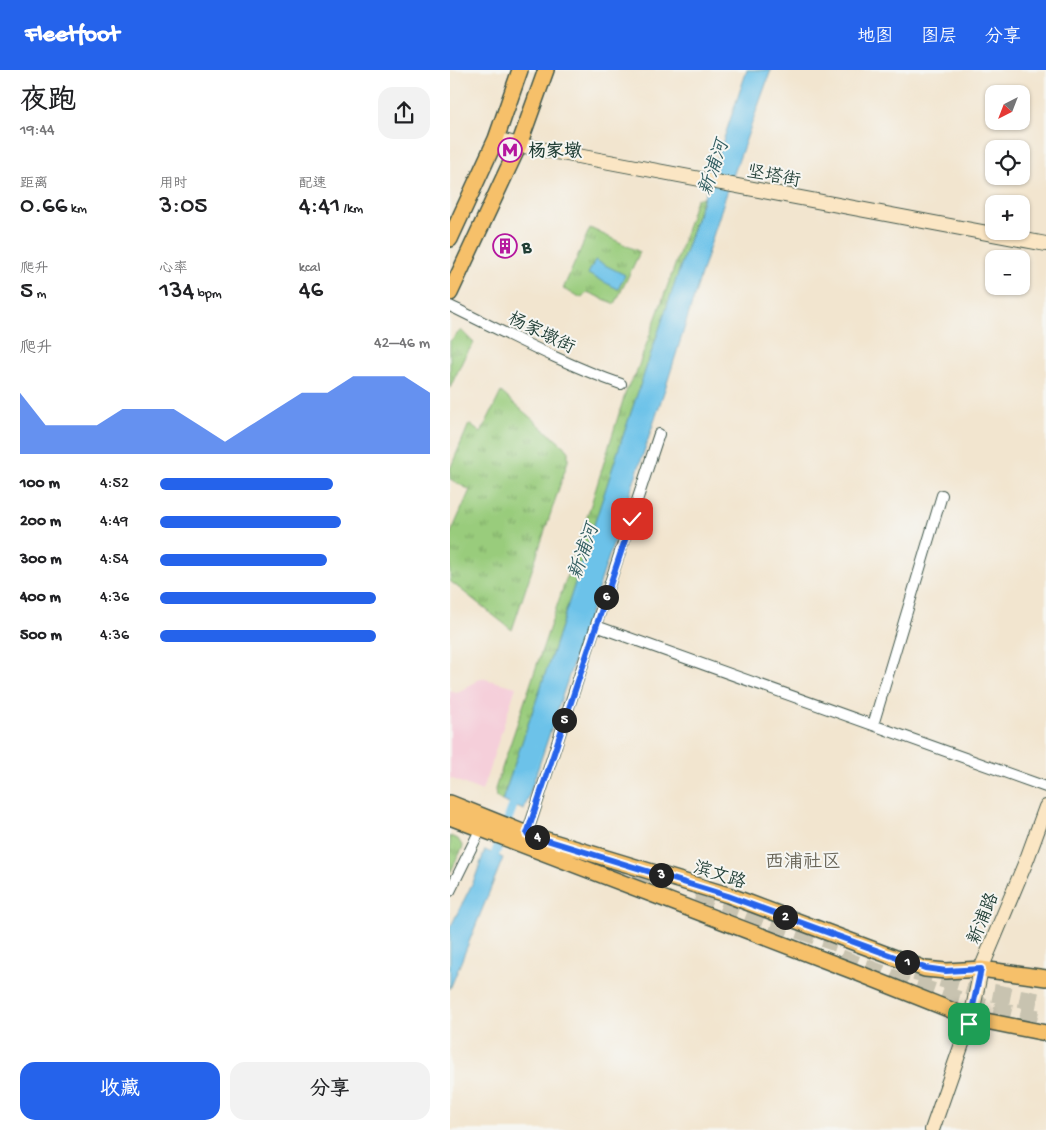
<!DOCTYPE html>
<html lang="zh">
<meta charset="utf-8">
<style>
body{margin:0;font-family:"Gochi Hand","LXGW WenKai TC",sans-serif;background:#f2f2f2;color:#202124;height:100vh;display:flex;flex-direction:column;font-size:19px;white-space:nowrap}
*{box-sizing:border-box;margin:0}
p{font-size:16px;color:#757577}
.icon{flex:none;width:28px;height:28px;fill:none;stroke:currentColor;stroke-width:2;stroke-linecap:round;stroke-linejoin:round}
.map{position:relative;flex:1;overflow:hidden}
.side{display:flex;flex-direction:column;background:#fff;width:450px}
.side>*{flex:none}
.needle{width:32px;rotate:222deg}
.tools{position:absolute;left:535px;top:15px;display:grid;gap:10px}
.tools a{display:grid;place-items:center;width:45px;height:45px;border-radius:10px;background:#fff;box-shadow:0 1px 4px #0004;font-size:25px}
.pin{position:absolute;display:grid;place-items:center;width:42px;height:42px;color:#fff;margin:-21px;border-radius:10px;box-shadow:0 2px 8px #0006}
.km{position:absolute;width:25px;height:25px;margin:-12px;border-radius:50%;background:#222;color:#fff;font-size:14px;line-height:25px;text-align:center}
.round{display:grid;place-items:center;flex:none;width:52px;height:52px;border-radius:15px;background:#f2f2f2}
.head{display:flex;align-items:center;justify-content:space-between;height:85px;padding:0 20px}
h1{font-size:28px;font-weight:600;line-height:38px}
.figures{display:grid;grid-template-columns:repeat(3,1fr);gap:8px;height:85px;padding:5px 20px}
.figures div{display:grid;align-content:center}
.figures b{font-size:25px;font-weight:600}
.figures small{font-size:14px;font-weight:400}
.figures p{font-size:14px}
.chart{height:140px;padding:10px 20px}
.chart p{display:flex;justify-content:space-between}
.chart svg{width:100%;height:90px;margin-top:5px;fill:#2563eb;opacity:.7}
.primary-button{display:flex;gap:10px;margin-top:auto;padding:10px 20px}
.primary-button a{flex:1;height:58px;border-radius:15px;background:#2563eb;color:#fff;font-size:20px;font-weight:600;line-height:58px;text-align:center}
.primary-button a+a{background:#f2f2f2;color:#202124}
ul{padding:0 20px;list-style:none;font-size:16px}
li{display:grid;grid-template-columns:80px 60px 1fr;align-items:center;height:38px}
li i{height:12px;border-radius:6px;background:#2563eb}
header{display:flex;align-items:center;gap:30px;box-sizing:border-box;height:70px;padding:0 25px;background:#2563eb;color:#fff}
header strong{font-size:24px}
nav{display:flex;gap:28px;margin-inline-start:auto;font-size:18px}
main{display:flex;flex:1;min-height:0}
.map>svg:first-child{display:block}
.built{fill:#f5cfda}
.grass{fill:url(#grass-tufts);stroke:#5c8458}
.water{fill:#6cc2e9;stroke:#46808e}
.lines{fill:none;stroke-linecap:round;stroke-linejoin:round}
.canal{stroke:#6cc2e9;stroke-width:9}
.highway-tunnel{stroke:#c8c3b0;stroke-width:18;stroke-dasharray:18 9;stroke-linecap:butt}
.street-casing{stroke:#3f564b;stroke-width:12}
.secondary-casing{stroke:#3f564b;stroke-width:16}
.primary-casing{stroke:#3f564b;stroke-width:18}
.street{stroke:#fff;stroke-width:10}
.secondary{stroke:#fbe6c4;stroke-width:14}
.primary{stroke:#f6c06b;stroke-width:15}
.route-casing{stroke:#fff;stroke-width:10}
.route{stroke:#2563eb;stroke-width:6}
.labels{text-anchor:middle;stroke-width:4;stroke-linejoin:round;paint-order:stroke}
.poi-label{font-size:18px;font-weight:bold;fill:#1f3d34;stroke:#f6f6f2;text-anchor:start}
.street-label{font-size:18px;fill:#1f3d34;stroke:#f6f6f2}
.water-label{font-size:19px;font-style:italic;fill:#325e61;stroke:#f6f6f2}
.neighbourhood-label{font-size:19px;fill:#6a6659;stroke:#f6f6f2}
</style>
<header>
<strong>Fleetfoot</strong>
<nav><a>地图</a><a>图层</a><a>分享</a></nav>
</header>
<main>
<section class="side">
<div class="head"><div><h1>夜跑</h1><p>19:44</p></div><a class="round"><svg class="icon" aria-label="share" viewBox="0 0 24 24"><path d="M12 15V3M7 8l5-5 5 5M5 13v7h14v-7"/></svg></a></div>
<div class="figures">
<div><p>距离</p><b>0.66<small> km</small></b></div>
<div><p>用时</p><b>3:05</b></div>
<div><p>配速</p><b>4:41<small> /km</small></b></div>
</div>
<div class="figures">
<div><p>爬升</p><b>5<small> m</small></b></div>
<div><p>心率</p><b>134<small> bpm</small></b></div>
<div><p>kcal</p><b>46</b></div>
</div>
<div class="chart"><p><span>爬升</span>42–46 m</p>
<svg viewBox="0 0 160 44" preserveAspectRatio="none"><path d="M0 44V14L10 30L20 30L30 30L40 22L50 22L60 22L70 30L80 38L90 30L100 22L110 14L120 14L130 6L140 6L150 6L160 14V44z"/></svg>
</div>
<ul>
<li><b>100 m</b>4:52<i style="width:64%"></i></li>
<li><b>200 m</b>4:49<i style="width:67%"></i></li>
<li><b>300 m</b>4:54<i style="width:62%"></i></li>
<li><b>400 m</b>4:36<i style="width:80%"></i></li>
<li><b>500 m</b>4:36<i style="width:80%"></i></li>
</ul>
<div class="primary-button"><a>收藏</a><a>分享</a></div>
</section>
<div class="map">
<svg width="596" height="1060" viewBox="0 0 596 1060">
<defs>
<pattern id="grass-tufts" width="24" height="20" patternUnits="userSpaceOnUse" patternTransform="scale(1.25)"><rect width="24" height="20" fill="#99cc7c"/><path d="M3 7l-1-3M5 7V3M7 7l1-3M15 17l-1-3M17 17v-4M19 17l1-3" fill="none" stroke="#7ca766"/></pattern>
</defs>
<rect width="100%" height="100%" fill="#f6f6f2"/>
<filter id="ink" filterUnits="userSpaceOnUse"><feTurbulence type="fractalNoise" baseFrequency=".02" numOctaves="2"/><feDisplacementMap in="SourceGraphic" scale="10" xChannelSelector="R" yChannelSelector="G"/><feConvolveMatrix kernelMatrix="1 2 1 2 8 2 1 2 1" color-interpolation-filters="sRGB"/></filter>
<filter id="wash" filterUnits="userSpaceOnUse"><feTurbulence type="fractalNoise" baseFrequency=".0096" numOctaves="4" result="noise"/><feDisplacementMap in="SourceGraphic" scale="20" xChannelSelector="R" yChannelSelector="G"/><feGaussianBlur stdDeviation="1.12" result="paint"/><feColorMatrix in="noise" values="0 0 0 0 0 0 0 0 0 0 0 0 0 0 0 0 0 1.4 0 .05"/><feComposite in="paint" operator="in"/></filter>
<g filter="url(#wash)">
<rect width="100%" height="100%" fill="#f2e5cf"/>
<path class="built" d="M31,608L66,617L32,721L0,708V620L7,623Z"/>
<path class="grass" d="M253,127L231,196L171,372L101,587L52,731L46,727L45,719L139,441L175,324L180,312L185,306L229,184L246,129Z
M140,158L190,182L165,234L137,222L132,228L113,219Z
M11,260L24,273L15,286L0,318V271Z
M51,322L118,380V391L62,560L0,511V465L20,420L0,409V399L19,354L31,363Z
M0,766L8,769L13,777L0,803Z"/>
<path class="water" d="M297,0H321L274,131L218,310L74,740L52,731L101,587L171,372Z
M145,190L175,205L168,219L138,204Z
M35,780L53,788L0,919V858L25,808Z"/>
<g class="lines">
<path class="canal" d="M41,795L67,725"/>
</g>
</g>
<g filter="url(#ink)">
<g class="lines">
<path class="highway-tunnel" d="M107,779L214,821
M247,822L328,853L387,873
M390,888C427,902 464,916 502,928C533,937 564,944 596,950
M465,901L539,922L596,933"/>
<g class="street-casing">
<path id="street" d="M0,236C56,263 113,294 171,314
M146,556L596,717
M423,655L492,425
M77,764L209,364
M0,821L31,758"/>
</g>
<g class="secondary-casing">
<path id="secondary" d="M46,69L69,75L596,174
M482,1060L521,948L531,899L577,789L596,737"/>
</g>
<g class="primary-casing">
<path id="primary" d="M0,169L46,69L70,0
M0,223L69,75L96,0
M0,733L77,764L278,825L475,899L496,901L531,899L596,908
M0,747L403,901L521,948L596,963"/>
</g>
<use href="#street" class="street"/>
<use href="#secondary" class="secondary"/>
<use href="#primary" class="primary"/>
</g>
</g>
<g class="lines" filter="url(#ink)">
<g class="route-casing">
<path id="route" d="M182,449L77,764L278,826L475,898L496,901L531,899L519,954"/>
</g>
<use href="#route" class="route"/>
</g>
<defs>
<g id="metro-ring" transform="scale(1.25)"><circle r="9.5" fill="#f6f6f2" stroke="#b5179e" stroke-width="1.5"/><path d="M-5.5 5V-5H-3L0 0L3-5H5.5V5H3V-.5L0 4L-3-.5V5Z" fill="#b5179e"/></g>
<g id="building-ring" transform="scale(1.25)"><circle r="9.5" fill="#f6f6f2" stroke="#b5179e" stroke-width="1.5"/><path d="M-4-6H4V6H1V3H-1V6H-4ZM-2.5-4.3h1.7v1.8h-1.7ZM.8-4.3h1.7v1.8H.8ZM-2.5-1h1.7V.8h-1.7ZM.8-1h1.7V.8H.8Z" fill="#b5179e"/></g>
</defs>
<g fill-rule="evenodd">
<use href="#metro-ring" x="60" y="80"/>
<use href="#building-ring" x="55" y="176"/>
</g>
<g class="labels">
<g class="poi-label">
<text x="78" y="86">杨家墩</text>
<text x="72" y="182">B</text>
</g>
<g class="street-label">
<text transform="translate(324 105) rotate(11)" y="6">坚塔街</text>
<text transform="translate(92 262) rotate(26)" y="6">杨家墩街</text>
<text transform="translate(270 804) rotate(18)" y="6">滨文路</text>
<text transform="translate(532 848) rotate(-68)" y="6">新浦路</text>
</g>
<g class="water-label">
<text transform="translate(262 97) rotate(-71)" y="7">新浦河</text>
<text transform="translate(132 481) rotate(-71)" y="7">新浦河</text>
</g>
<g class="neighbourhood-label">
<text x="353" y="797">西浦社区</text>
</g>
</g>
</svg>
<div class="tools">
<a><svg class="needle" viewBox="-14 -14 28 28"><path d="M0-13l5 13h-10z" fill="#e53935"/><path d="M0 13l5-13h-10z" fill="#757577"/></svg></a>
<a><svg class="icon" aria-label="locate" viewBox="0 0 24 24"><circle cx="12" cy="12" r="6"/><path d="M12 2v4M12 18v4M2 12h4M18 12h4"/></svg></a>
<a>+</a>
<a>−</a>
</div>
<div class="pin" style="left:519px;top:954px;background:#1e9e55"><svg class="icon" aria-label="arrive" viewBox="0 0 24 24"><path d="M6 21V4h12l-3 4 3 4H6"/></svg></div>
<div class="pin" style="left:182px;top:449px;background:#d93025"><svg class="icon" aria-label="check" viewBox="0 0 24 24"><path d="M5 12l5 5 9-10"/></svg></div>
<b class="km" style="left:457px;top:892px">1</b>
<b class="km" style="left:335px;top:847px">2</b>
<b class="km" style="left:211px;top:805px">3</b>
<b class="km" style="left:87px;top:767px">4</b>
<b class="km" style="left:114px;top:650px">5</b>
<b class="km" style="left:156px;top:527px">6</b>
</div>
</main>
